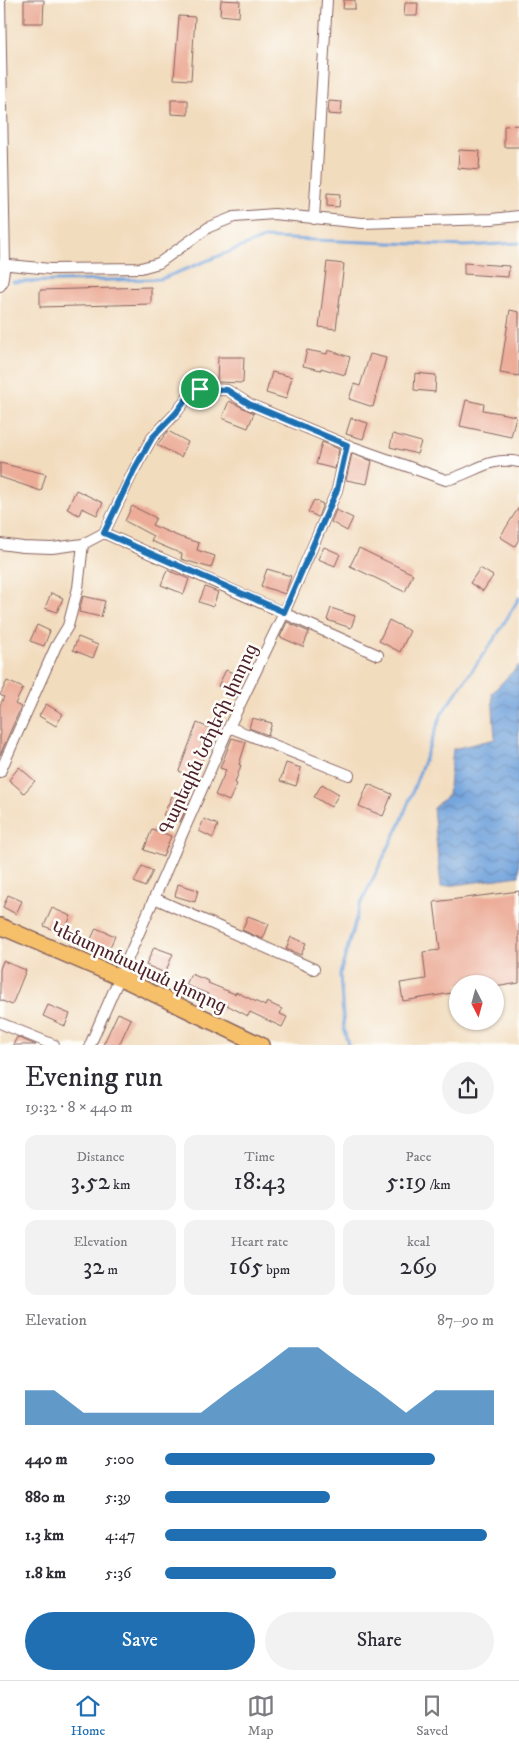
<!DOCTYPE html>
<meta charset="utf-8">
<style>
body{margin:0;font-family:"IM FELL DW Pica","Noto Serif Armenian",serif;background:#f2f2f3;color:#2b2b33;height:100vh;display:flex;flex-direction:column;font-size:19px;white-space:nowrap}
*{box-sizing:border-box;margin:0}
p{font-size:16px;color:#7c7c81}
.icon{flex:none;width:28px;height:28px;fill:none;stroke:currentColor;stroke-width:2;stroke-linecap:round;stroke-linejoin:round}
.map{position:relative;height:1045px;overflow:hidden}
.details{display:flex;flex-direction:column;background:#fff;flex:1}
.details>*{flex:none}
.needle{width:32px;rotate:174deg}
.fabs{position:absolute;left:449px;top:975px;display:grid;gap:10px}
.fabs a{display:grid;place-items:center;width:55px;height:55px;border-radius:50%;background:#fff;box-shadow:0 1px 4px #0004;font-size:25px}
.pin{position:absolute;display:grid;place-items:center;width:42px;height:42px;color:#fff;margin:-21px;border:2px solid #fff;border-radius:50%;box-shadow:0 1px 5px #0007}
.round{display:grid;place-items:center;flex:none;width:52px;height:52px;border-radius:26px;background:#f2f2f3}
.summary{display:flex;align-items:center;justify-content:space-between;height:85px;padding:0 25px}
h1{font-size:28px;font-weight:600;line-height:38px}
.figures{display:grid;grid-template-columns:repeat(3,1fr);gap:8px;height:85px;padding:5px 25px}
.figures div{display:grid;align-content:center;border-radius:12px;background:#f2f2f3;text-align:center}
.figures b{font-size:25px;font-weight:600}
.figures small{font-size:14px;font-weight:400}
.figures p{font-size:14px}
.chart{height:140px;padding:10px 25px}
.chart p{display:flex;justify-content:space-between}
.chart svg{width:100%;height:90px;margin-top:5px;fill:#1f6fb2;opacity:.7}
.action{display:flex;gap:10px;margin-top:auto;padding:10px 25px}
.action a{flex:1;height:58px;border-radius:30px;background:#1f6fb2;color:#fff;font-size:20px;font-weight:600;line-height:58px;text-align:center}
.action a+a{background:#f2f2f3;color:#2b2b33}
ul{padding:0 25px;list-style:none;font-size:16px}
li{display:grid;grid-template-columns:80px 60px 1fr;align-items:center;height:38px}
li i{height:12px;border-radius:6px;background:#1f6fb2}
.tab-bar{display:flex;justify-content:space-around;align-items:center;height:70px;border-top:1px solid #e1e1e2;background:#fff;font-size:14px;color:#7c7c81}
.tab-bar a{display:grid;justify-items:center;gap:2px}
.tab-bar .current{color:#1f6fb2}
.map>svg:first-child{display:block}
.water{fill:url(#water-waves);stroke:#5e6184}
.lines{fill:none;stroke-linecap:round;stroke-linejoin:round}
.stream{stroke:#71a3dc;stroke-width:3}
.building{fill:#ecac98}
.street-casing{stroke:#85615e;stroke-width:12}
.primary-casing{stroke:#85615e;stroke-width:18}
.street{stroke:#fff;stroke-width:10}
.primary{stroke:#f6c06b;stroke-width:15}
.route-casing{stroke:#fff;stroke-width:10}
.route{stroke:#1f6fb2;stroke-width:6}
.labels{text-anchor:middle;stroke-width:5;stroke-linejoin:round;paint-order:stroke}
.street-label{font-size:18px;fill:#4a1f2b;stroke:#fdfcf7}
</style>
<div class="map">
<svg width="519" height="1045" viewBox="0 0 519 1045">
<defs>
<pattern id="water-waves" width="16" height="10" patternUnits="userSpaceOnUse" patternTransform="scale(1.25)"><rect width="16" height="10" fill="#71a3dc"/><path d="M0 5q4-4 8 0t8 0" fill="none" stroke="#5f84b3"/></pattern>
</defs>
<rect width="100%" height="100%" fill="#fdfcf7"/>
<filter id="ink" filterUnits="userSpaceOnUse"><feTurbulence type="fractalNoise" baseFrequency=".02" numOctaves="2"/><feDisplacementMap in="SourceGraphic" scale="10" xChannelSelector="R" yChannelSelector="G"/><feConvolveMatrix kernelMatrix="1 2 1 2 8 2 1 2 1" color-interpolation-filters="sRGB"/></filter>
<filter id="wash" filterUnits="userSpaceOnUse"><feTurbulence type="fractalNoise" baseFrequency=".0096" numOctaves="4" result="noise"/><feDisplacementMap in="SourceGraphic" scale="20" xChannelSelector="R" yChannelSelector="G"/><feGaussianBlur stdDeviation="1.12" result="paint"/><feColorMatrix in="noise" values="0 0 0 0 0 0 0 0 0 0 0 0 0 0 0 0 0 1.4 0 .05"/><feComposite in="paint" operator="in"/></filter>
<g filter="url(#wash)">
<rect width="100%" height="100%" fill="#f2dcbe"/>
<path class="water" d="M519,665V876L441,887L433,808L448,795L453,749L495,739L492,693Z"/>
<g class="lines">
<path class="stream" d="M13,282L161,279L264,238L465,246L519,243
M348,1045L344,1030L340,974L360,905L401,822L442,713L497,635L519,598"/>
</g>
<g id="blocks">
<path class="building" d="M24,0H44L43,23H24Z
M221,0L240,1L239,17L220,15Z
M344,0H355V9H343Z
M405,3H418L417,16H404Z
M179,16L195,17L191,80L174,79Z
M171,100H188V115L171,114Z
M329,101L342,102L341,115L328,114Z
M519,125V147H504V126Z
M459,150L480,151L479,170L458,168Z
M327,193L340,194L339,207L327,206Z
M327,262L344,264L336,329L319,327Z
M464,263L509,266L508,277L464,274Z
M151,287V304L40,307V290Z
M510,310L519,312V376L500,373Z
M307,350L327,354L328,350L350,357L345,375L321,368V370L303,366Z
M370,354L386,358L373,407L349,399L354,384L360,386Z
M218,357H244L243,383L217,382Z
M272,372L292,377L286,399L266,393Z
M415,373L436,375L435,392L414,390Z
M466,400L484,404L483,410L516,416L511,437L460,426Z
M229,401L254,413L248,428L222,418Z
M351,418L368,423L363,439L346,434Z
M168,431L188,442L181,457L157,445Z
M393,434L421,442L417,454L390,447Z
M322,442L339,449L335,469L316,464Z
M352,454L372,461L367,484L346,480Z
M0,463L46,474L41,491L0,477Z
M76,490L103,503L97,515L82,508L79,515L67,509Z
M314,500L323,504L318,517L308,512Z
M132,506L156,518L152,525L180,537L199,543L197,550L215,556L211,568L181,559L182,554L151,541L153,536L125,521Z
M519,507V539L515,546L500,537Z
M336,510L353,518L347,531L331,522Z
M324,547L340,554L335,566L318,559Z
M359,548L413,574L405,592L350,566Z
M480,568L493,576L483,591L470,583Z
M267,569L291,576L285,594L261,586Z
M167,570L189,579L184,594L161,585Z
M205,587L218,592L213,607L199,602Z
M51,593L63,598L57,612L45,608Z
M83,596L105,601L101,617L79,612Z
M331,608L355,616L351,628L327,620Z
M389,620L410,631L400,652L379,641Z
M287,622L309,632L303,647L280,637Z
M37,625L50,631L44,646L30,641Z
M78,637L98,645L93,658L73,650Z
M226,670L238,675L231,691L218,686Z
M7,681L23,688L15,704L21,707L0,755V705L4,697L0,695Z
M46,704L63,714L56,726L39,716Z
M252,718L272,723L268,735L249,728Z
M197,723L214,730L195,778L179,771Z
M232,738L246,742L239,765H241L235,783L237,784L229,801L215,795L226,770L220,768Z
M286,763L301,768L296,786L280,781Z
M19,767L35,781L24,793L9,780Z
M322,784L339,794L331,807L314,797Z
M368,784L392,794L383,816L359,806Z
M173,794L189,802L180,822L163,815Z
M204,819L218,825L213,838L199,831Z
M152,829L171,836L163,857L144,850Z
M142,866L153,871L145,887L134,882Z
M178,884L198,890L195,902L175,896Z
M519,891V983L495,987V984H458V992L403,1001L400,983L426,979L423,952L440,950L434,902Z
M8,895L22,901L16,914L3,907Z
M52,908L71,916L63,934L44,926Z
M248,916L269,924L263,939L242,930Z
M96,928L115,936L107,954L88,946Z
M291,937L306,943L301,955L286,949Z
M154,947L173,954L165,973L146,965Z
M3,961L26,970L12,1005L0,1000V969Z
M191,974L209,981L208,983L235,994L236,992L265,1006L267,1002L282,1009L280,1014L287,1017L282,1027L250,1012L248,1016L225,1004L223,1011L204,1003L208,994L186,985Z
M48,1005L70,1014L65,1026L43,1016Z
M118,1013L131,1019L119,1045H103Z
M17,1037L36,1045H13Z"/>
</g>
</g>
<g filter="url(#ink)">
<use href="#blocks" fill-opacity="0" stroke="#85615e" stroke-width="1"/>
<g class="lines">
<g class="street-casing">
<path id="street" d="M314,219L327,0
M0,264L50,269L141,268L159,263L209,227L234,217L274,214L362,223L492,219L519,216
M0,286L2,283L5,264L0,0
M104,533L378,655
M0,544L23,547L52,548L83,544L104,533L134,470L152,438L176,413L188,397L200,389L227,390L249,404L347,445L446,480C474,474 487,456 519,462
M229,727L349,775
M0,772L56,646L68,626L78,588L83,544
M154,898L314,969
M0,1023L54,1045
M90,1045L229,727L284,613L337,490L347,445"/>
</g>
<g class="primary-casing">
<path id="primary" d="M0,926L121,978L261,1045"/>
</g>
<use href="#street" class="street"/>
<use href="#primary" class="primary"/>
</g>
</g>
<g class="lines" filter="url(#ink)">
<g class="route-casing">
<path id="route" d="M200,389L227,390L249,404L347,445L337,490L284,612L104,533L134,470L152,438L176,413L188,397Z"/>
</g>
<use href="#route" class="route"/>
</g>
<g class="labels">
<g class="street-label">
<text transform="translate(208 739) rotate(-65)" y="6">Գարեգին Նժդեհի փողոց</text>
<text transform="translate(139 967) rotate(25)" y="6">Կենտրոնական փողոց</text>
</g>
</g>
</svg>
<div class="fabs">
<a><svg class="needle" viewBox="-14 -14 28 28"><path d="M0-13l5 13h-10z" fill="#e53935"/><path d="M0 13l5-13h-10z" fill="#7c7c81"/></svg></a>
</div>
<div class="pin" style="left:200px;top:389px;background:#1e9e55"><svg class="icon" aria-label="arrive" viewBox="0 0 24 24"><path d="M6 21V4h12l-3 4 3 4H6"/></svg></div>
</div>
<section class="details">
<div class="summary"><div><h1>Evening run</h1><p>19:32 · 8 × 440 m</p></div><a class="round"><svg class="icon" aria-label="share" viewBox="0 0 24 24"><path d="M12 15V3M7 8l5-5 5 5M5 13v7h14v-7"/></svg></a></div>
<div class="figures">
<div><p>Distance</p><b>3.52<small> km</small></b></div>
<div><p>Time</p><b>18:43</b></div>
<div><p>Pace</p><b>5:19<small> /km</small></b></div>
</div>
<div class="figures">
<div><p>Elevation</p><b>32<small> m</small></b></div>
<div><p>Heart rate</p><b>165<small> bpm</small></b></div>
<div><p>kcal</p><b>269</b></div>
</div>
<div class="chart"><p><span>Elevation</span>87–90 m</p>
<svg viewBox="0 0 160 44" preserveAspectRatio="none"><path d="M0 44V27L10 27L20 38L30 38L40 38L50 38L60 38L70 27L80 17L90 6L100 6L110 17L120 27L130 38L140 27L150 27L160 27V44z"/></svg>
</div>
<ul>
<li><b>440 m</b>5:00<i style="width:82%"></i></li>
<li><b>880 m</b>5:39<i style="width:50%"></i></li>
<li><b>1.3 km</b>4:47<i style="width:98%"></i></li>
<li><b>1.8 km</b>5:36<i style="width:52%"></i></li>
</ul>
<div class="action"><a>Save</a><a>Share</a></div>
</section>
<nav class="tab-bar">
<a class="current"><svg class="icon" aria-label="home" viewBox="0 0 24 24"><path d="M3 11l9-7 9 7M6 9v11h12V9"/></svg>Home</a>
<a><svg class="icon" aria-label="map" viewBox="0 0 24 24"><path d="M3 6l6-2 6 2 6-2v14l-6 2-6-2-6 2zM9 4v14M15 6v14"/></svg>Map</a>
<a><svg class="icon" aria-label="saved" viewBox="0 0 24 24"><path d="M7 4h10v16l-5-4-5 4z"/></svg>Saved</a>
</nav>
